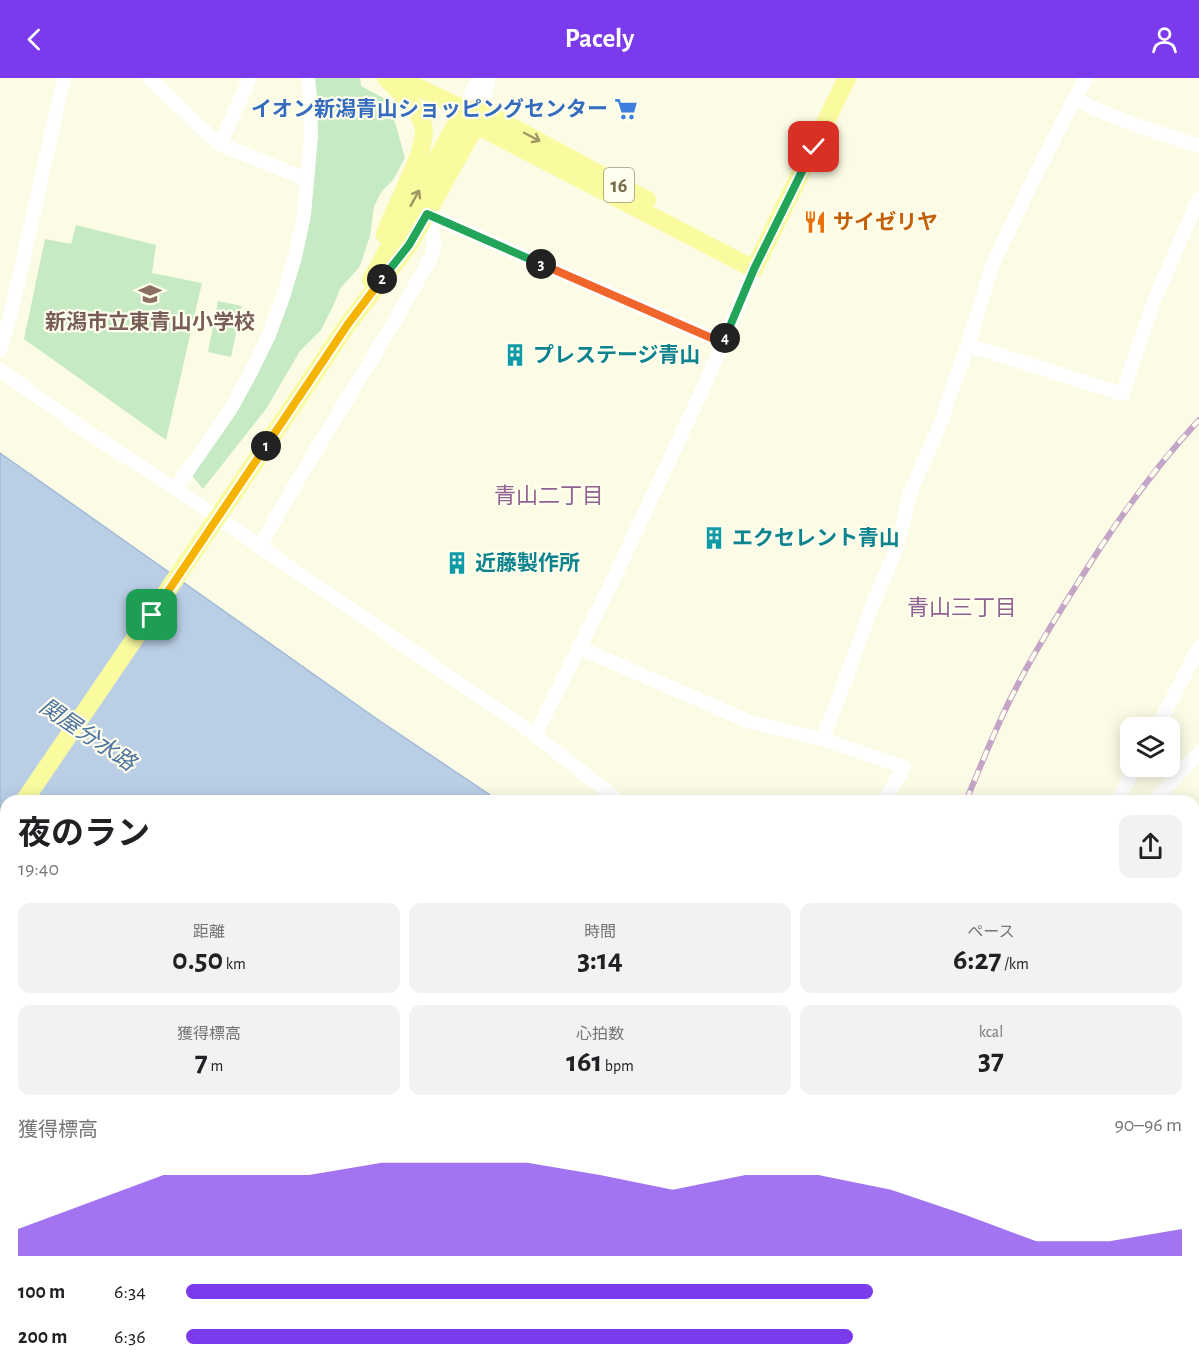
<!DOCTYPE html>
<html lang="ja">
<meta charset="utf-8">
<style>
body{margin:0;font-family:"Alegreya Sans","Noto Sans JP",sans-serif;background:#f2f2f2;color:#202124;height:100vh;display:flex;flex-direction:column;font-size:22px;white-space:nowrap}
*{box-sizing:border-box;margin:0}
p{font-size:20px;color:#757577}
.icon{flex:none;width:33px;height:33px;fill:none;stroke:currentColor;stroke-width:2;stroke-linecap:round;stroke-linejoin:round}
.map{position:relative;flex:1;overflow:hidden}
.panel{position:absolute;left:0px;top:717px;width:1200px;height:578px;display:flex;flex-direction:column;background:#fff;border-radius:18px 18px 0 0;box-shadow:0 3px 15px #0003}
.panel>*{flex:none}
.buttons{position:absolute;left:1120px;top:639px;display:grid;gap:12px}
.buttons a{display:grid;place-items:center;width:60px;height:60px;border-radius:12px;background:#fff;box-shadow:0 3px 15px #0003;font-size:30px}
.pin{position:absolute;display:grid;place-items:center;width:51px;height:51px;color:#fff;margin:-26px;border-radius:12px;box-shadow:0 3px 9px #0006}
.km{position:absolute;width:30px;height:30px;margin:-15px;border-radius:50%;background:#222;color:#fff;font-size:16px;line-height:30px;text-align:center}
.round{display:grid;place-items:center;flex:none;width:63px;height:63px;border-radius:12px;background:#f2f2f2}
.summary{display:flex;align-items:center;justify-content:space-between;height:102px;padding:0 18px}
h1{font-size:33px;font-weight:700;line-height:45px}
.stats{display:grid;grid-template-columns:repeat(3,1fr);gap:9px;height:102px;padding:6px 18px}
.stats div{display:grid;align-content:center;border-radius:12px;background:#f2f2f2;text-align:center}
.stats b{font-size:30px;font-weight:700}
.stats small{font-size:16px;font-weight:400}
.stats p{font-size:16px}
.chart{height:168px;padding:12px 18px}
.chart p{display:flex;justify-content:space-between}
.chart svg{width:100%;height:108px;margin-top:6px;fill:#7c3aed;opacity:.7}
ul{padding:0 18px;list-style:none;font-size:20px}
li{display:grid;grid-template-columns:96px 72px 1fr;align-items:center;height:45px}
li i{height:15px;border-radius:8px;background:#7c3aed}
header{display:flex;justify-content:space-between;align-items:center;height:78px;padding:0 18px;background:#7c3aed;color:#fff;font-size:27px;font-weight:700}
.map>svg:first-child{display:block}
.green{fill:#c5eac4}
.water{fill:#bacfe6;stroke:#a1bbd8;stroke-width:1.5}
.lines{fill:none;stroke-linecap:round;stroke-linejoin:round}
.minor{stroke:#fff;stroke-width:14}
.major{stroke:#fafb9f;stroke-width:18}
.rail-casing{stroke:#c4a4c7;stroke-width:6}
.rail{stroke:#ffffed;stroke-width:4;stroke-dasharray:11;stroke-linecap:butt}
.oneway{stroke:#9e9664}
.split-1-casing{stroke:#fff;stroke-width:12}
.split-2-casing{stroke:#fff;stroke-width:12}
.split-3-casing{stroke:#fff;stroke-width:12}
.split-4-casing{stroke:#fff;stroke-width:12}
.split-5-casing{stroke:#fff;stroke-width:12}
.split-1{stroke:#f5b400;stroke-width:8}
.split-2{stroke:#f5b400;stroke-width:8}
.split-3{stroke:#22a559;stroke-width:8}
.split-4{stroke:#f0652b;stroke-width:8}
.split-5{stroke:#22a559;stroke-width:8}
.labels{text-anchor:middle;stroke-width:4.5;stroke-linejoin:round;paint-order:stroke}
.shield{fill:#ffffed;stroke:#9f977c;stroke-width:1.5}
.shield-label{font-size:20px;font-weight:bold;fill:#766a4b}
.shop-label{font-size:21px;font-weight:bold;fill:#366cbe;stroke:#ffffed;text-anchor:end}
.food-label{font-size:21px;font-weight:bold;fill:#c56008;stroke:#ffffed;text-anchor:start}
.education-label{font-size:21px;font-weight:bold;fill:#785e54;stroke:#ffffed}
.culture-label{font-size:21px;font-weight:bold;fill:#0d838f;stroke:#ffffed;text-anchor:start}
.neighbourhood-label{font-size:22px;fill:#926291;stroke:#ffffed}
.water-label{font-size:22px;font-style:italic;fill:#4d729f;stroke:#ffffed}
</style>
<header><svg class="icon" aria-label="back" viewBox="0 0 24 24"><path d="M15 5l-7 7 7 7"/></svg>Pacely<svg class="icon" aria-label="person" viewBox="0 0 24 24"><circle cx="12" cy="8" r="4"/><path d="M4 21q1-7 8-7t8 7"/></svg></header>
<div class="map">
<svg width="1199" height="1294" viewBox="0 0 1199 1294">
<rect width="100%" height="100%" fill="#fcfce6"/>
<path class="green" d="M312,0H360L361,8L389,23L405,80L393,102L382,113L374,128L370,158L360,188L340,211L334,226L321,252L300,273L266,331L203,411L190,395L231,332L297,180Z
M76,147L156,167L152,195L202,205L166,362L24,261L45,161L71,166Z
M218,223L242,228L231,279L208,274Z"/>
<path class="water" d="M0,375L377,641L499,723H6V856L0,852Z
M1194,1173L1199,1176V1294H661L652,1289L1194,1288Z"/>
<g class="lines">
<path class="minor" d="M149,0L210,58L220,66L306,101
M1074,21C1115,41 1155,54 1199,68
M464,31L479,0
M478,41L489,0
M220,66L250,0
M427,136L723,265
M968,267L1122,316L1154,223L1199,120
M0,272L10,239L64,0
M0,292L83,351L192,422L535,657L619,723
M175,411L230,332L251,294L269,257L283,219L295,179L304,137L311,58L310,20L308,0
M260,469C313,369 379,277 432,177C436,159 435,157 422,144
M580,570L750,644L822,661L904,689L884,723
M1157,650L1199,569
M535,657L612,504L706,304L754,191
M822,661L835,630L871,531L897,469L910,415L942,342L948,322L968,267L992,188L1027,114L1074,21L1086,0
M1118,723L1135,688
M1154,723L1199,675
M1194,764L1199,763
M0,935L6,939
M0,1006L6,1008
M1194,1062L1199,1065
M0,1069L6,1070
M0,1128L6,1129
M0,1233L6,1231
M260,1288L266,1294
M573,1288L581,1294
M32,1294L34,1288
M114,1294L116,1288
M231,1294L233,1288
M378,1294L383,1288
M926,1294L927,1288"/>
<path class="major" d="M397,0L464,31L476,47L754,191L847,0
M464,31L481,32L647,122
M385,157C392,131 430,70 423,47C417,27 400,15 386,0
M371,202L464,31
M24,723L236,412L348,246L409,167L476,47
M0,758L6,750"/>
<g class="rail-casing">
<path id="rail" d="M966,723C982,685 997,646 1016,610C1033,576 1054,543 1074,511C1111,451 1151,393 1199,342
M733,1294L735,1288"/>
</g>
<use href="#rail" class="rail"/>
</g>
<defs><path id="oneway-shaft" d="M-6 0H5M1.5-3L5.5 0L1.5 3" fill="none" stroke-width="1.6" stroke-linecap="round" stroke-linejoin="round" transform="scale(1.5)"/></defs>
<g class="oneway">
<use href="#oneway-shaft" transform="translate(532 59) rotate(28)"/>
<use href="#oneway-shaft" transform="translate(415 120) rotate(-61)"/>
</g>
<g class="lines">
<g class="split-1-casing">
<path id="split-1" d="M152,537L266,368"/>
</g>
<g class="split-2-casing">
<path id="split-2" d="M266,368L348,246L382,201"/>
</g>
<g class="split-3-casing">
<path id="split-3" d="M382,201L409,167L427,136L541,186"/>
</g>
<g class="split-4-casing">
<path id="split-4" d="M541,186L723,265L725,260"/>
</g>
<g class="split-5-casing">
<path id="split-5" d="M725,260L754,191L814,69"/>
</g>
<use href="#split-1" class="split-1"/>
<use href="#split-2" class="split-2"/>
<use href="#split-3" class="split-3"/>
<use href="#split-4" class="split-4"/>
<use href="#split-5" class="split-5"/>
</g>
<defs>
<g id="supermarket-bare" transform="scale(1.8)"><path d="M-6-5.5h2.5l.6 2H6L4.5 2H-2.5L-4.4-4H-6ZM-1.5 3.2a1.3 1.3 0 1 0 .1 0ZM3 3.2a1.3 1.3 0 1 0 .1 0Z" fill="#3f7fe0" stroke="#ffffed" stroke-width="2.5" paint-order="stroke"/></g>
<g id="restaurant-bare" transform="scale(1.8)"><path d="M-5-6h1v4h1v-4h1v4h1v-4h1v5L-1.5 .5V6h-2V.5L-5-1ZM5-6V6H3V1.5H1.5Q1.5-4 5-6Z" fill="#e8710a" stroke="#ffffed" stroke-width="2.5" paint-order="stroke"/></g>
<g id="school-bare" transform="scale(1.8)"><path d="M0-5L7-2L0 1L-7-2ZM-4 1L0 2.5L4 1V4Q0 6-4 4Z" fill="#8d6e63" stroke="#ffffed" stroke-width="2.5" paint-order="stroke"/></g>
<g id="building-bare" transform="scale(1.8)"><path d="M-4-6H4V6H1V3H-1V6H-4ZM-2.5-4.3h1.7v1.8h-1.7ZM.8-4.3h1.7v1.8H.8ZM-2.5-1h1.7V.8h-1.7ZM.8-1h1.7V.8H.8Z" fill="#0f9aa8" stroke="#ffffed" stroke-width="2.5" paint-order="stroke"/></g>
</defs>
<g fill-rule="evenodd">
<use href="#supermarket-bare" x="626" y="31"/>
<use href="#restaurant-bare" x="815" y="144"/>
<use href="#school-bare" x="150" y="216"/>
<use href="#building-bare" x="515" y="277"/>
<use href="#building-bare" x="714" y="460"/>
<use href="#building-bare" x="457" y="485"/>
</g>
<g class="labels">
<rect class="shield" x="604" y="90" width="30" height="34" rx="4.5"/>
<g class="shield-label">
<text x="619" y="114">16</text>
</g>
<g class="shop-label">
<text x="608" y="38">イオン新潟青山ショッピングセンター</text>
</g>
<g class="food-label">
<text x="833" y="151">サイゼリヤ</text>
</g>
<g class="education-label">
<text x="150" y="251">新潟市立東青山小学校</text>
</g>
<g class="culture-label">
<text x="533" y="284">プレステージ青山</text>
<text x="732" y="467">エクセレント青山</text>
<text x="475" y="492">近藤製作所</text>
</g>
<g class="neighbourhood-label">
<text x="549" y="425">青山二丁目</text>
<text x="962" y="537">青山三丁目</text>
</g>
<g class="water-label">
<text transform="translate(88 656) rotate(34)" y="8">関屋分水路</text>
</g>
</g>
</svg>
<div class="buttons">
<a><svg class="icon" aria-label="layers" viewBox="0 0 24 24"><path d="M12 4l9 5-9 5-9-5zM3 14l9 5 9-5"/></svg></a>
</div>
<div class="pin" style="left:152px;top:537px;background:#1e9e55"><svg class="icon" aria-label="arrive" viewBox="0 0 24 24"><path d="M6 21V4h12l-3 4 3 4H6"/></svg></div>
<div class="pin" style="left:814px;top:69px;background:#d93025"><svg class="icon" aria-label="check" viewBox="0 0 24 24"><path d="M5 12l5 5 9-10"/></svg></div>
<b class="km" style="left:266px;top:368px">1</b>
<b class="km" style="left:382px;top:201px">2</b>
<b class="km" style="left:541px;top:186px">3</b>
<b class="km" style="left:725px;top:260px">4</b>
<section class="panel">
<div class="summary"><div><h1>夜のラン</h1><p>19:40</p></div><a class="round"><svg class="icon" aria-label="share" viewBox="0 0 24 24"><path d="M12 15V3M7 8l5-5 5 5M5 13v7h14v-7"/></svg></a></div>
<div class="stats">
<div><p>距離</p><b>0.50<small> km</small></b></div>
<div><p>時間</p><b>3:14</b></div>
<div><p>ペース</p><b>6:27<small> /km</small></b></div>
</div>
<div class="stats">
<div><p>獲得標高</p><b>7<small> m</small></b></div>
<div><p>心拍数</p><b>161<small> bpm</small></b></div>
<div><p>kcal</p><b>37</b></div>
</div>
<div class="chart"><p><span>獲得標高</span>90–96 m</p>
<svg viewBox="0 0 160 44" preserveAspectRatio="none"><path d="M0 44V33L10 22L20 11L30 11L40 11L50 6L60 6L70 6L80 11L90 17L100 11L110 11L120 17L130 27L140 38L150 38L160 33V44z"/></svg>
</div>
<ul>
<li><b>100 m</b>6:34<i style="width:69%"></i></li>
<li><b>200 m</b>6:36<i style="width:67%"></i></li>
</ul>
</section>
</div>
